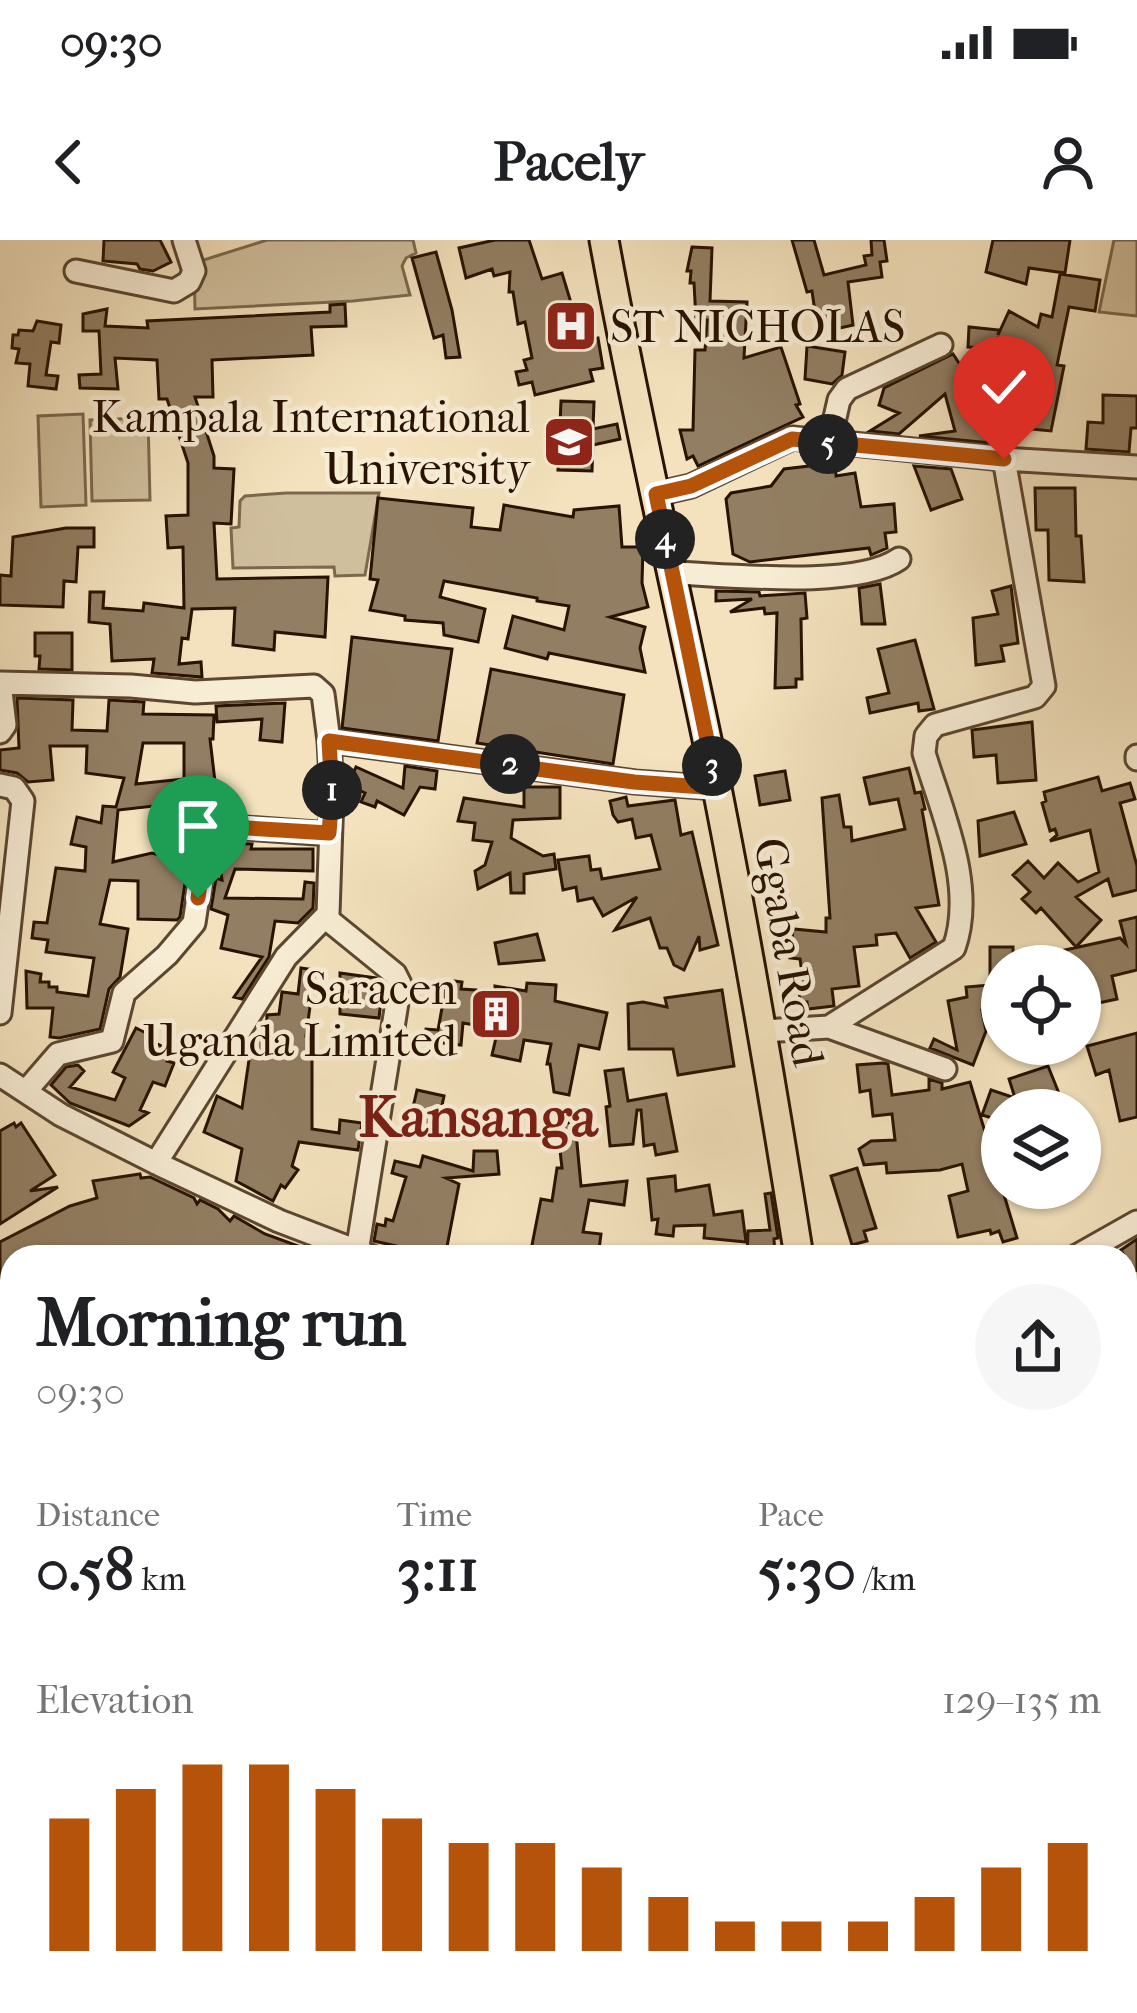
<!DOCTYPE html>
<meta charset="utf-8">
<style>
body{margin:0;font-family:"IM FELL French Canon",serif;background:#f6f6f6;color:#202124;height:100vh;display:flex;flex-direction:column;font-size:45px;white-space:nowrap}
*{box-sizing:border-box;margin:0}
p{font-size:39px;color:#757577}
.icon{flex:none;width:66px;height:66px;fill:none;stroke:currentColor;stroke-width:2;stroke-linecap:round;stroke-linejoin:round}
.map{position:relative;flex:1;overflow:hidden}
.sheet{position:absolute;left:0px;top:1005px;width:1137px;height:768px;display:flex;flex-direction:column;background:#fff;border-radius:36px 36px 0 0;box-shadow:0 3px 9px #0004}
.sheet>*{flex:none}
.tools{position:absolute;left:981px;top:705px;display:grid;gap:24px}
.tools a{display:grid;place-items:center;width:120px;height:120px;border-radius:50%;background:#fff;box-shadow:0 3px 9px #0004;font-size:60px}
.pin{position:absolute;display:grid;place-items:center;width:102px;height:102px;color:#fff;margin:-123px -51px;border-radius:50% 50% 50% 0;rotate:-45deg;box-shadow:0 0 12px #0007}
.pin .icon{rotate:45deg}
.km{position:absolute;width:60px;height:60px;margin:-30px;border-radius:50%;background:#222;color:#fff;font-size:33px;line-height:60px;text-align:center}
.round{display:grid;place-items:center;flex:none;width:126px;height:126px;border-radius:63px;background:#f6f6f6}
.head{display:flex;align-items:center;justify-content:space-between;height:204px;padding:0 36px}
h1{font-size:66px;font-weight:700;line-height:90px}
.figures{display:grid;grid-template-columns:repeat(3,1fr);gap:18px;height:204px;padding:12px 36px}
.figures div{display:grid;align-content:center}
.figures b{font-size:60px;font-weight:700}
.figures small{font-size:33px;font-weight:400}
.figures p{font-size:33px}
.chart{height:336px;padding:24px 36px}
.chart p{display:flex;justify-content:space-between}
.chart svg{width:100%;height:216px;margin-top:12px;stroke:#b45309;stroke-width:6}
.status{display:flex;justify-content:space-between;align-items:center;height:84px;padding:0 60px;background:#fff;direction:ltr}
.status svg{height:33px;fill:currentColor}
header{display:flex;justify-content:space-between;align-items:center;height:156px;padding:0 36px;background:#fff;font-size:54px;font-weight:700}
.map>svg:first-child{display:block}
.green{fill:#d0bf9d;stroke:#7c684e;stroke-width:3}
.building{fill:#927e62;stroke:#281200;stroke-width:3;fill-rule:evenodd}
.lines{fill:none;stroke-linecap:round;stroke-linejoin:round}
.minor-casing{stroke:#5b462f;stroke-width:27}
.major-casing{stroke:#281200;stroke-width:33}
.minor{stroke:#f7ecd4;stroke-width:21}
.major{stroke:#f3e2bd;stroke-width:27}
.route-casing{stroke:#fff;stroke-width:24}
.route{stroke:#b45309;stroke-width:15}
.labels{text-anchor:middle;stroke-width:9;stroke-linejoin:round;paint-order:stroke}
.poi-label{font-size:45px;fill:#281200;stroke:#f7ecd4;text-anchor:end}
.street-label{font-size:45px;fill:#281200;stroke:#f7ecd4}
.district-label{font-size:57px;font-weight:bold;fill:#7a1f14;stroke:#f7ecd4}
</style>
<div class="status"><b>09:30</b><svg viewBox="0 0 49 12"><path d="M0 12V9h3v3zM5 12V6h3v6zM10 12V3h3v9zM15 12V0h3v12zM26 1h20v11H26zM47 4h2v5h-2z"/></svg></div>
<header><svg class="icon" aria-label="back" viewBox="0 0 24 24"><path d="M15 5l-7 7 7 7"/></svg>Pacely<svg class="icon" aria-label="person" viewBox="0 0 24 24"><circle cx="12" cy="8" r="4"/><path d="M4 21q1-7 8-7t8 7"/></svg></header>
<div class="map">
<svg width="1137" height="1773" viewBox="0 0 1137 1773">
<rect width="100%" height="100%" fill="#f3e2bd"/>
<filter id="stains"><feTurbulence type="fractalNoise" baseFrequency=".00167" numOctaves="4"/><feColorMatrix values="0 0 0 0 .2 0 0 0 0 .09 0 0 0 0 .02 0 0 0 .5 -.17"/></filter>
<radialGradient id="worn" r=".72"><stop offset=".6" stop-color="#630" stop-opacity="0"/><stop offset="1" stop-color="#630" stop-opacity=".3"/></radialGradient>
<path class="green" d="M267,0H413L416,13L406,18L402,26L410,55L353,61L195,69L194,23Z
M1114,0H1137V76L1099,72Z
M83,174L86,265L41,267L38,176Z
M148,178L150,260L92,261L90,180Z
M286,253H379L365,335L335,336L334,327L233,328L231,288L239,287L240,261L245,256Z
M1137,1353V1502L1125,1512V1363Z
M0,1411L12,1431V1547L0,1554Z"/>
<path class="building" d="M104,0H160L171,22L153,31L140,29L137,24L103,21Z
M495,0H529L542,39L562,33L575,76L581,74L587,100L598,98L603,128L590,130L593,141L535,155L532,142L519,145L516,132L527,130L524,120L532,118L525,82L518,84L513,52H509L510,32L494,36L492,29L466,38L459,8Z
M792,0H814L824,35L866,25L864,16L872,15L871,0H884L887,21L880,22L882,37L848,42L853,85L818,93L812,51L807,52Z
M993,0H1070L1065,33L1029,28L1026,44L986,32Z
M692,7L712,8L710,61L747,62L744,118L781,107L800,164L796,165L803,177L698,226L693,216L687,219L680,190H693L695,110H705L707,80H696L694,43H690L691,31H687Z
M436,12L452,70L460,117L446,118L443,95L434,98L412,18Z
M1060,34L1100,40L1095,71L1069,67L1057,125L1064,126L1051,191L1030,189L1033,167L1017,165L1020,146L1033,148L1038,117L998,98L996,109L968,107L969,87L999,90L998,95L1009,71L1038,87L1041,74L1052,77Z
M345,64L346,86L311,87L313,115L212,120L213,157H195L214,216V228L234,229L231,284L214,283L217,339L328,337L325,397L275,392L274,410L233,405L235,368L192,369L188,399L182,398L179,424L201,422L202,437L152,433L154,419L112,421L110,384L89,382L90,352H104L103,368L143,371L144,363L184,368L183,307L168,308L166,276L188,275V223L167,159H159L157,120L115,118L118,149L80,148L79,135L101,134L99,91H83V74L107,69L105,86L148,88L147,81L330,72V65Z
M37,81L61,85L59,103L51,102L46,135L58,136L56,149L28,146L30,124L16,123L19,109L12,108L13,95H18L19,90L33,91Z
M807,106L845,112L842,135L832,144L805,139Z
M953,114L967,135L968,115L972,114L991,203L919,196L955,191L945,154L899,194L870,191L899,173L879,165L884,148Z
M1103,155L1137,156V188H1131L1129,212L1086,209L1088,182L1103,183Z
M561,161L594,162L593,189L617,184L620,199L593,205L592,231L558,230Z
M835,223L836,236L855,233L861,267L894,264L896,292L885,293L887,308L871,315L869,308L750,322L733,314L726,259L731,253L771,246L784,229Z
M914,226L951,229L962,259L931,270Z
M1035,248H1075L1076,296H1081L1084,342L1049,340L1048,290H1036Z
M378,258L473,268L471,287L500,290L504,265L573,277L574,270L619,266L622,307H643L642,343L648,367L610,377L645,387L640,408L645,432L549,413L547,419L505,408L513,376L564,390L569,366L537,361V358L444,341L440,357L485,369L478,402L444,395L443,383L405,380V376L370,370L378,340L370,339Z
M66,288H94V307H78L76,342L64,341L63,367L0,365V335L11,336L13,297Z
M880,344L885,384H862L859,348Z
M1011,346L1018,403L1001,406L1004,421L976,425L973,378L998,374L992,351Z
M716,351L759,352L760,356L805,353L807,378L801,379L802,439H796V447L775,448L777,373L765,374L764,368L730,372L752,359L716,361Z
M35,393H72V430L39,429L40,416H35Z
M352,397L452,409L438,501L342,488Z
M915,400L934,469L919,471L918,463L870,473L867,458L889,453L878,409Z
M491,429L624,455L613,524L477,503Z
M17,458L73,460L72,490L107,491L109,460L144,462L143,474L214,475L213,499H210L217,559L118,570L113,622L152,613L188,623L180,677L177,680L138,679V641L110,640L100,684L128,689L120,737L109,749L100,789L59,798L50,797L53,768H27L26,731L41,734L40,742H49V747H57V752L88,756L94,718L46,712L48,700L32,698L34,682L47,683L56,628L85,631L86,607L71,604L77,577L101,583L103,566L116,567L124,538L86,533L87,506H50L53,540L28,542L17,533L0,530V510L19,508ZM143,503H184V539L136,544Z
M285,463L282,502L260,500L262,479L217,482L216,466Z
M1032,482L1036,540L998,543L996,515L974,517L972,490Z
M405,526L437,531L435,549L420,547L404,575L377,561L375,567L361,562L365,553L348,545L356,527L403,548Z
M909,528L915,553L921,552L925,569L922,570L939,665L916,668L936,702L910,718L896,693L876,695L877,705L854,707L859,746L832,749L834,766L808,769L807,762L800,763L799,748L804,747L800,719L790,718L793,689L826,692V678H830L822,558L839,555L844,587H851L852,601L905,589L898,559L870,564L864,538Z
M785,531L790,560L760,565L755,536Z
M1098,537L1102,551L1130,543L1135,559L1120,563L1137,626V650L1113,656L1108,639L1076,657L1101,680L1076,707L1041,668L1036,673L1022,659L1030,652L1013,635L1028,621L1044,638L1058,623L1078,642L1099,632L1090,590L1050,601L1057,595L1055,589L1050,591L1042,563L1046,561L1044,552Z
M524,547H560V578L513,580L511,598L543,616L554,614L556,629L524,634V653H511L510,633L478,649L475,631L485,625L492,602L473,600L475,583L458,581L464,558L524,567Z
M626,557L628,566L675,560L681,595L692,592L718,705L700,710L699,696L684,730L674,725L667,708H660L650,678L615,690L637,657L603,676L593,658L578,661L576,647L563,650L558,620L589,616L591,630L600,629L602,639L660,629L651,595L636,598L632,579L618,582L613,575L610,561Z
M1014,572L1026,604L980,616L978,581Z
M224,603L252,604L251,609H313V631L235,629L225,658L303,659L305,642L314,643L313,668L298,683L275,681L269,717L242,759L234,757L262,717L221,708L228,675L211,669L216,638L222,640L219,617Z
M1137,677V730L1112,736L1117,759L1080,767V726H1059L1056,712L1120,698L1126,704L1120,681Z
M537,694L544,720L499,724L495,703Z
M990,707H1013V726H1002L997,778L982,771L986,791L973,825L930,808L934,799L957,810L948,761L967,757L966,747L990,745Z
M301,728L315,730L306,796H312V889L339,893L340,880L362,883L358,910L299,902L292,926L298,930L285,948L281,945L273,961L236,941L242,909L204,892L217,856L242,868L252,799L266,800L267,775L279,774L282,752L298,754Z
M340,733L376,738L383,744L379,778L340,774Z
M447,740L462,742L461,749L476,750L481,770L496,767L495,746L526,751L527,743L556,745L555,761L607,773L599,809L579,805L569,855L554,852L550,824H547L551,804L524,800L520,821L492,815L498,789L463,783L461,805L424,801L426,789L438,790Z
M722,750L734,826L678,835L673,809H629L628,764L643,762L667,767L665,758Z
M136,788L148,794L146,798L171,811L167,821L174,823L165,846L153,842L140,870L148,873L129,886L70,863L51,845L66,827L78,825L84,831L70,847L115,860L125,838L113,832Z
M1137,793V877L1120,881L1109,830L1096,835L1087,806Z
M883,823L888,824L892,855L929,850V839L942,843V849L970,842L1017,998L1003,1002L999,991L991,994L990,990L958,997L949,956L968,951L962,924L940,930L887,933L886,923L864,925L859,909L871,901L895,900L892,874L873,876L870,850L860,852L857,825Z
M1048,826L1060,856L1031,863L1044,870H1002V881L982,875L991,850L1015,858L1009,839Z
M623,829L628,861L666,854L677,911L656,915L654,904L644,906L641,870H637L633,904L610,906L606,867L610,866L605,831Z
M417,850L444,856L436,894L408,889Z
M575,882L581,946L627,941L624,965L589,960L583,992L601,994L598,1017H566L531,1010L541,959L552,961L557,928H562L557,884Z
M14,883L16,887L21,883L55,935L30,951L58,947L0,984V891Z
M474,911H497L499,934L446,938L459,944L445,1017L374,1001L377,984L385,986L386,979L393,981L406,937L392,933L395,921L420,927L423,916L473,931Z
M857,928L876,988L864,991L867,1001L852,1005L831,936Z
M140,934L141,938L150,937L194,958L197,964L200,960L218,969L230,981L234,976L265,994L328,1017H12V1071L0,1047V1002L70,966L97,958L93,941Z
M675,936L676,951L709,945L714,975L742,971L746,1002L704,998L705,985L674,986L673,996L656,994L658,979L652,980L648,939Z
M771,953L778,998L774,999L775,1016L747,1017L748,991L770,990L765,954Z
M1137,999V1030L1126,1036L1137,1054V1092L1125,1072V1017L1121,1010Z
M0,1088L12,1101V1169L0,1166Z
M1137,1114V1243L1125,1228V1141L1132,1137L1125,1122Z
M1125,1662L1137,1679V1773H1071L1067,1761H1125Z
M431,1761H514L518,1773H506L503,1767L487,1773L482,1765L471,1773H415Z
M552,1761H627L633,1773H550L547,1763Z
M821,1761H991L997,1773H799Z"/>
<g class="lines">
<g class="minor-casing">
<path id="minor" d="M76,31L174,51L189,42L194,31L184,0
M829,204L839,160L847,149L941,105
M656,254L691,246L792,198L1004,219L1137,227
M673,333C729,335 856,349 899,319
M0,492L5,485L0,443L131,446L195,452L314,446L323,454L329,501
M1137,516V519
M0,545L14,548L23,561L0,773
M326,678L395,734L400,744L357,1012
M829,787L954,708C976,646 942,573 924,513L926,496L935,485L1035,457L1044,446L1004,219
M763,791L829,787L945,829
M0,835L61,875L156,923L279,981L373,1017
M26,851L58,814L112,801L124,753L167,715L194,683L205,611L213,590L231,587L330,594
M156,923L286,717L328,674L332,554L329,501L635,542L717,548
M1075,1017L1137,982
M0,1181L12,1185
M0,1272L12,1261
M1125,1534L1137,1547
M529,1761L535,1773
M296,1773L309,1761
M758,1773L773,1761"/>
</g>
<g class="major-casing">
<path id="major" d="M604,0C637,182 679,362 716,543C747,700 774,858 799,1017
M1030,1761L1034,1773"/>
</g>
<use href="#minor" class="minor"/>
<use href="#major" class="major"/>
</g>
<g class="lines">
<g class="route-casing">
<path id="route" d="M198,658L205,611L213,590L231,587L329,593L332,554L329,501L634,542L717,548L656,254L691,246L792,199L1004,219"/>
</g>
<use href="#route" class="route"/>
</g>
<defs>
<g id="hospital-square" transform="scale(2.7)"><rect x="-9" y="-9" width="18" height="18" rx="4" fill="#8f2418" stroke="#f7ecd4"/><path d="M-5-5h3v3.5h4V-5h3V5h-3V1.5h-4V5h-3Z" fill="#fff"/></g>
<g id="university-square" transform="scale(2.7)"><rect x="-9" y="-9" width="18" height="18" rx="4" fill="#8f2418" stroke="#f7ecd4"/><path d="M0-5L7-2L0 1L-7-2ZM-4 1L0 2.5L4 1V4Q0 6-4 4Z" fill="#fff"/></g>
<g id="building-square" transform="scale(2.7)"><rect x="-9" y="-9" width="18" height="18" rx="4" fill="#8f2418" stroke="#f7ecd4"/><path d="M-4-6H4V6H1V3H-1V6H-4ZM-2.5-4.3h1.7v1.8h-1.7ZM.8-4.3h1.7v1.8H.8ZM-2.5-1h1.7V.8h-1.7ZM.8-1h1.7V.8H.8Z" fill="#fff"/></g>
</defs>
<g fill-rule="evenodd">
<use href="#hospital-square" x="571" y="86"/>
<use href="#university-square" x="569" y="202"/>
<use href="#building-square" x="496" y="774"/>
</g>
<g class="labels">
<g class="poi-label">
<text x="610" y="102" text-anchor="start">ST NICHOLAS</text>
<text x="530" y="192">Kampala International<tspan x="530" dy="52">University</tspan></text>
<text x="457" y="764">Saracen<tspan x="457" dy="52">Uganda Limited</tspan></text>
</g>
<g class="street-label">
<text transform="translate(790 712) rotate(80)" y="16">Ggaba Road</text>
</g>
<g class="district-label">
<text x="478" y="896">Kansanga</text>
</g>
</g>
<rect width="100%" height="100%" filter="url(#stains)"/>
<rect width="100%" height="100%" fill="url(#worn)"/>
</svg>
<div class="tools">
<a><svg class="icon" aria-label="locate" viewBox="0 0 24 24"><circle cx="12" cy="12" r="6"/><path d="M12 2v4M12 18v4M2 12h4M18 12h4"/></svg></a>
<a><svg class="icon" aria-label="layers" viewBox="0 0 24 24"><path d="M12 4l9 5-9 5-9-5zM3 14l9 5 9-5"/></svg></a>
</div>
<div class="pin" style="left:198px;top:658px;background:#1e9e55"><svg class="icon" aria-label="arrive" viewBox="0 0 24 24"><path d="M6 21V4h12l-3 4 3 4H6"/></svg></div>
<div class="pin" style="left:1004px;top:219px;background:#d93025"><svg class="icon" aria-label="check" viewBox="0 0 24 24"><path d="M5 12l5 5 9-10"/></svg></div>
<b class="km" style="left:332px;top:550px">1</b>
<b class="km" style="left:510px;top:524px">2</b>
<b class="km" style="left:712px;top:526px">3</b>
<b class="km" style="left:665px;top:299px">4</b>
<b class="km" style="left:828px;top:204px">5</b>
<section class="sheet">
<div class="head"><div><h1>Morning run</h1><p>09:30</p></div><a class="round"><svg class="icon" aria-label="share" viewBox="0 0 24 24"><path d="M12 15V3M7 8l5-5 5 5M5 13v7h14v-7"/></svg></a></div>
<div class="figures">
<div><p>Distance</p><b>0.58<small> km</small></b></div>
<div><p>Time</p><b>3:11</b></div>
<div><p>Pace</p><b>5:30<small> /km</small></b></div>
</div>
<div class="chart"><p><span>Elevation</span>129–135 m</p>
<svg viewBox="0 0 160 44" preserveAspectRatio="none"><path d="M5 44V17M15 44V11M25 44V6M35 44V6M45 44V11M55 44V17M65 44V22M75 44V22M85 44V27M95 44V33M105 44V38M115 44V38M125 44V38M135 44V33M145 44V27M155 44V22"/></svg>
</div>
</section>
</div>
